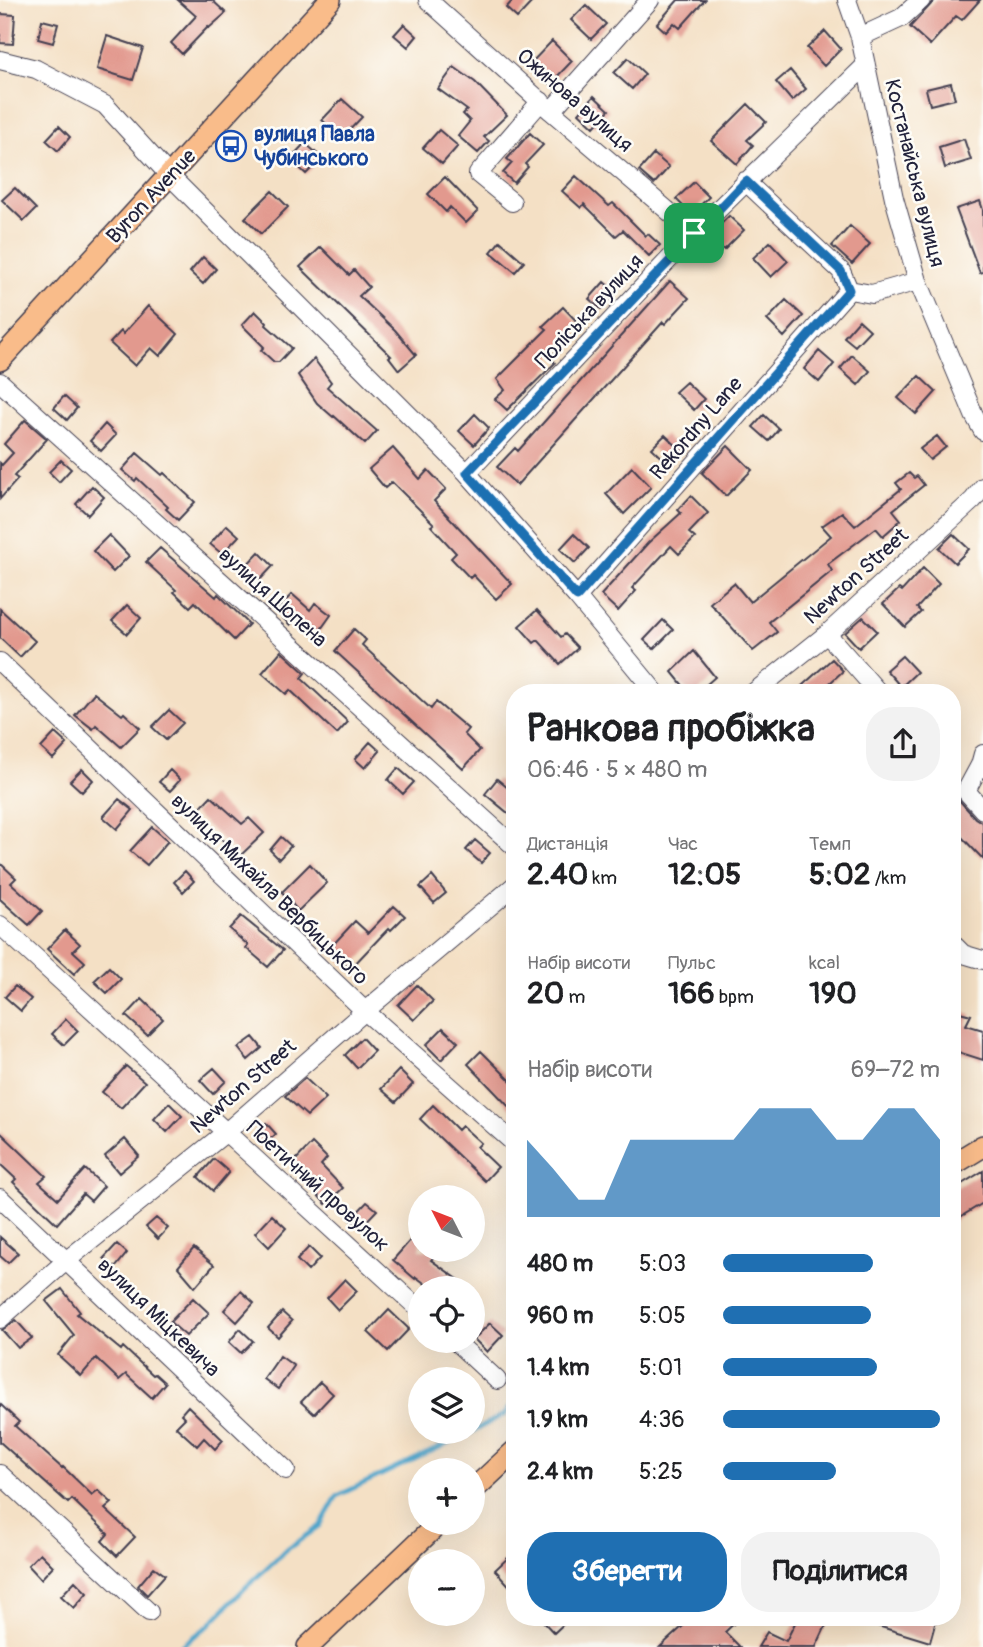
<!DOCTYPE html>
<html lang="uk">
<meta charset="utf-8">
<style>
body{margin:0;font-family:Pangolin,sans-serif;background:#f2f2f2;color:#202124;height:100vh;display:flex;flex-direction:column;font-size:26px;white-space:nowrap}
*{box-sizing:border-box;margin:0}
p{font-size:23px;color:#757577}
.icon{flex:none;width:38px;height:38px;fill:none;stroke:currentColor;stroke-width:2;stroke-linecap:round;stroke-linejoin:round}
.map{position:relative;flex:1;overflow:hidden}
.sheet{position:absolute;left:506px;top:684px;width:455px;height:942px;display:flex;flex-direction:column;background:#fff;border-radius:28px;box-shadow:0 7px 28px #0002}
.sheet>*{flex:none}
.needle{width:46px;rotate:312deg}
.buttons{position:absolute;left:408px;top:1185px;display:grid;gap:14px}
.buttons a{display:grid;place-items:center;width:77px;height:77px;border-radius:50%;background:#fff;box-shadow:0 7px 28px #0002;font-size:35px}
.pin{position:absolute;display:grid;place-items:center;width:60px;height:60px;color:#fff;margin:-30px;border-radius:14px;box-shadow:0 4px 10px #0006}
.round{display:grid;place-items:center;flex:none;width:74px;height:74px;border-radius:28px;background:#f2f2f2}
.summary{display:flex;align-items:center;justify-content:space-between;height:119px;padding:0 21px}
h1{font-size:38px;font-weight:700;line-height:52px}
.figures{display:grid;grid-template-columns:repeat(3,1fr);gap:10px;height:119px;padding:7px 21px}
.figures div{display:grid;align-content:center}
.figures b{font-size:30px;font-weight:700}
.figures small{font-size:19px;font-weight:400}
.figures p{font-size:19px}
.chart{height:196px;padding:14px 21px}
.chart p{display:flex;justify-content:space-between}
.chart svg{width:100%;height:126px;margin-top:7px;fill:#1f6fb2;opacity:.7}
.primary-button{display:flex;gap:14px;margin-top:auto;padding:14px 21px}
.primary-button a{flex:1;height:80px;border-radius:28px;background:#1f6fb2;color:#fff;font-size:28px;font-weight:700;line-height:80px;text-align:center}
.primary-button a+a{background:#f2f2f2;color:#202124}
ul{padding:0 21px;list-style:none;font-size:23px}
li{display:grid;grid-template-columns:112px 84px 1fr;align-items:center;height:52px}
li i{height:18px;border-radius:9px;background:#1f6fb2}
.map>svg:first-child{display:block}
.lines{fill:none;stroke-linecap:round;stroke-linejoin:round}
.stream{stroke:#4ea5cb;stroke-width:4.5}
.building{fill:#e2998e}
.minor-casing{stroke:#423e50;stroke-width:20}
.major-casing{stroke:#423e50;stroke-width:24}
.minor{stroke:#fff;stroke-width:18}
.major{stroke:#f9bc8a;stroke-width:21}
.route-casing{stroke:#fff;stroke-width:14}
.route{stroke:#1f6fb2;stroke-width:9}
.labels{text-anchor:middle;stroke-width:5;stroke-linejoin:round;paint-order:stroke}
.street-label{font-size:21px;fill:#22223b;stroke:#fdfcf7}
.transit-label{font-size:21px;font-weight:bold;fill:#164399;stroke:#fdfcf7;text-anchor:start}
</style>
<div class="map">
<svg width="983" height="1647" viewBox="0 0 983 1647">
<rect width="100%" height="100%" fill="#fdfcf7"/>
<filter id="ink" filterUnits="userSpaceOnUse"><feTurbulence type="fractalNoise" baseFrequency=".0143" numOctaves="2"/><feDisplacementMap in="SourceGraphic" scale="14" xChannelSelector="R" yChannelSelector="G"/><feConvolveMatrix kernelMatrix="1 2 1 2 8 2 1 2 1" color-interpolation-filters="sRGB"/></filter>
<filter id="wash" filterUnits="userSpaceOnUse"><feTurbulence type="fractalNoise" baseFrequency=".00686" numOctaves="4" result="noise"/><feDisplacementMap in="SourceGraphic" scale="28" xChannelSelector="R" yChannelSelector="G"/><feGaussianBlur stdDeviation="1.57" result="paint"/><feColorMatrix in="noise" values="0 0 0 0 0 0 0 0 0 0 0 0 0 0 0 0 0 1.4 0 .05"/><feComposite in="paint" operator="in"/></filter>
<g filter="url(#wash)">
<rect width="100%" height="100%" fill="#f4e0c5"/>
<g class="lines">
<path class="stream" d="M180,1647L208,1626L245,1588L285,1551L320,1526L337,1496L466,1435L505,1414L514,1401"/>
</g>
<g id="blocks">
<path class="building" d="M178,0H212L226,13L209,28L208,27L182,54L171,43L196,16Z
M513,0H534L517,18L506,8Z
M678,0H705L680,28L674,23L666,32L657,24Z
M935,0H980L962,20L956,16L930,45L910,27Z
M586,5L606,24L591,39L571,20Z
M0,14L15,15L13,44L0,43Z
M42,20L58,24L53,43L38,39Z
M404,24L417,36L408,47L394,35Z
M825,31L841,49L824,66L807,48Z
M107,36L143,48L133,80L97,69Z
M552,41L572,61L550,84L530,64Z
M628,58L645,74L632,89L614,73Z
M454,67L475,82L507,115L484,137L489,141L478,153L458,136L470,121L463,114L467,110L438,89Z
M790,70L806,89L792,101L776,82Z
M951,83L955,99L930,105L926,89Z
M594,96L609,110L594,127L579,113Z
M342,99L362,117L342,138L322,120Z
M748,104L766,122L747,140L753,145L737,164L711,141Z
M59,126L70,137L58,151L46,140Z
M439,130L458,146L442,164L423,148Z
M530,133L543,145L525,164L528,167L514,183L503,173L512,163L507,159Z
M964,139L971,160L945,168L939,147Z
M305,143L322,158L306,174L290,159Z
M654,154L669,167L654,184L639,171Z
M576,176L609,206L613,203L646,236L648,234L660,245L649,256L623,230L616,236L584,204L581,208L562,191Z
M445,177L478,211L466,223L450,207L446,212L428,194Z
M694,182L709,197L691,214L676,199Z
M15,188L36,209L24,221L2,200Z
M272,191L288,207L261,234L245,218Z
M980,201L983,210V272L980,273L956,209Z
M729,216L744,230L724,250L709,236Z
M850,226L870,244L852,264L832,246Z
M500,241L524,262L515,272L491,252Z
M770,242L788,261L771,277L753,258Z
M321,247L349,275L354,270L369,287L359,296L395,330L416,355L399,370L389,357L391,356L300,267Z
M203,257L216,269L203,284L190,272Z
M670,281L689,298L665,324L663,322L517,485L497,467L515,448L518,451Z
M604,282L616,292L601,309L589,299Z
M786,300L803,316L784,337L767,320Z
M148,306L178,334L160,356L151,348L135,366L110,343L121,331L123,334Z
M563,307L582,327L550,357L555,363L507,410L495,399L505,390L497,379L547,329L543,326Z
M255,311L267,323L266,325L292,348L279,362H274L261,350L264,347L242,325Z
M859,320L870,330L855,346L844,337Z
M819,351L834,364L819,382L804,369Z
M852,355L870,371L858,385L840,369Z
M314,359L331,382L327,387L377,431L365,444L334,416L333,417L317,403L298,375Z
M919,376L936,392L916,414L898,398Z
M686,382L704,399L694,410L675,392Z
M64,396L77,408L67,420L54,408Z
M475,414L489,428L474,445L459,431Z
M764,415L779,429L769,441L753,427Z
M25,420L47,439L14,476L18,479L0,499V463L2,465L13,453L4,444Z
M105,424L116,435L101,451L90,441Z
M665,435L682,451L669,464L652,448Z
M937,436L946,447L930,460L920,449Z
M728,446L752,470L726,496L702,473Z
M393,448L420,479L428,470L446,489L434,501L512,584L496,599L473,575L470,578L451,558L456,553L431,526L434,524L392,482L385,488L369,469Z
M137,453L162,475L164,473L195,502L178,520L166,509L168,507L137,478L135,481L122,470Z
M61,460L71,469L59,482L49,472Z
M632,467L651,487L624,514L606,494Z
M909,473L914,478L917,476L924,485L893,510L901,520L883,536L876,528L828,564L832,571L769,622L777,632L753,651L710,603L734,583L750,602L831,536L822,526L842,512L855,526L901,489L896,483Z
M92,486L104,497L88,515L76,504Z
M691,496L708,513L689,533L695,538L679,554L671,546L632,588L636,591L618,611L601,595L648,543L681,513L678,510Z
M227,525L239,536L222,554L210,544Z
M574,534L589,548L575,563L560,549Z
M953,534L969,549L955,563L939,548Z
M109,535L129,556L113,572L93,551Z
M160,548L216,597L218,594L249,624L234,640L195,602L190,607L174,592L176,590L146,562Z
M259,552L273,566L257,583L242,570Z
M923,568L939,584L917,608L921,612L905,627L883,604L899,589L902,591Z
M292,594L310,610L315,603L331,615L316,636L295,620L290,625L276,611Z
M127,605L141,618L127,634L112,621Z
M0,609L35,641L20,657L0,638Z
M537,610L561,637L565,634L578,648L560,664L538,640L534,643L519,626Z
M863,617L877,631L859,648L845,633Z
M663,620L673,630L654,649L644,640Z
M354,629L366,640L362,645L431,709L436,702L468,729L464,734L480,750L463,769L335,651Z
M281,651L305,673L301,678L348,722L337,734L290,690L286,694L262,673Z
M694,651L715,677L697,693H689L672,672Z
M902,656L917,672L901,687L886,670Z
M832,659L843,671L819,693H794Z
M94,693L122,715L124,713L140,728L121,747L96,725L93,729L75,715Z
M169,710L183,723L166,740L152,727Z
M55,733L67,744L53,759L41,748Z
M370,742L380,751L365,768L355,759Z
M398,768L414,782L403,794L388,780Z
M82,769L93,780L82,792L70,781Z
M170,770L180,780L170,791L159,782Z
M497,779L514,793V818L485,794Z
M211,796L242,824L249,818L264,833L240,856L194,814Z
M119,799L133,810L117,829L103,817Z
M959,800L975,818L983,823V859L952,827V806Z
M152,827L168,841L147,865L130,851Z
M281,837L291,846L279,859L270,850Z
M475,840L490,853L481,863L466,850Z
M0,863L16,878L11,883L42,911L29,925L0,899Z
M310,864L327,883L298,911L282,892Z
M185,871L194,881L183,892L174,882Z
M432,876L446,893L434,903L420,887Z
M394,906L405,916L391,930L389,928L350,969L329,949L355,921L368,933Z
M241,916L283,950L268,967L246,948L248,945L229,929Z
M65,930L80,944L73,951L85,962L74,974L47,949Z
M109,967L121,979L107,993L94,981Z
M417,985L433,1001L414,1020L398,1005Z
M15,986L31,999L21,1011L5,997Z
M142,999L163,1019L147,1035L126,1016Z
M952,1010L971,1015L966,1025L983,1030V1060L952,1050Z
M66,1019L78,1031L64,1045L52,1034Z
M443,1028L458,1042L441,1060L426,1045Z
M253,1037L262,1048L248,1060L238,1048Z
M362,1038L374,1051L357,1068L345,1055Z
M481,1051L514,1084V1112L468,1064Z
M126,1066L145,1082L121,1108L102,1092Z
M214,1068L226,1081L213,1094L200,1080Z
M399,1070L413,1084L396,1102L381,1089Z
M305,1078L326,1098L307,1116L285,1096Z
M169,1103L182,1116L167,1132L154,1119Z
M433,1105L458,1130L462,1126L481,1143L477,1147L498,1167L485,1181L420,1119Z
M266,1123L276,1134L264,1145L254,1134Z
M0,1132L46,1176L39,1182L58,1199L85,1169L104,1186L91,1201L83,1194L57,1224L13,1182L16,1179L0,1164Z
M125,1139L139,1156L119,1173L105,1156Z
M312,1143L327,1158L321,1165L343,1188L326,1204L314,1191L317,1188L292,1164Z
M214,1159L229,1172L213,1191L198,1177Z
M983,1171V1203L952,1222V1190Z
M367,1202L377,1210L360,1228L350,1220Z
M272,1215L286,1228L269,1247L255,1233Z
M156,1218L168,1228L158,1239L146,1227Z
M420,1229V1250H440L431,1260L459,1280L452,1288H431L416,1277L415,1279L393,1260Z
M0,1237L18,1253L8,1263L0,1256Z
M117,1244L127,1253L115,1268L104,1258Z
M309,1247L320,1258L308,1271L297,1260Z
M194,1248L214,1265L195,1287L178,1267Z
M345,1279L357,1291L338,1310L327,1298Z
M62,1289L80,1312L77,1314L121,1350L123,1347L153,1375L155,1374L165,1383L152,1398L126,1374L119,1380L96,1358L81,1376L58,1355L74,1335L46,1301Z
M241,1291L254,1303L237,1322L224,1310Z
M193,1298L209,1313L186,1336L170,1322Z
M389,1310L409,1329L388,1351L368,1332Z
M282,1312L292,1321L278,1337L268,1328Z
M16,1320L32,1338L18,1348L2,1330Z
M490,1323L503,1335L487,1352L474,1339Z
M240,1329L253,1341L241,1353L229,1342Z
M280,1356L294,1366L278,1389L264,1379Z
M320,1382L333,1394L314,1414L301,1402Z
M0,1404L19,1422L15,1426L62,1468L63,1467L92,1495L98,1490L112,1503L105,1509L135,1537L117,1556L102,1541L108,1534L72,1499L68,1503L0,1442Z
M188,1406L223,1440L215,1449L204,1438L197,1446L176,1427L185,1418L181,1414Z
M514,1552V1591L495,1570Z
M40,1553L53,1566L41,1579L28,1565Z
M154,1567L165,1575L147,1595L138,1586Z
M75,1581L87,1593L74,1608L61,1596Z
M539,1617H571L554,1633Z
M693,1617H741L725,1632L740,1647H660Z
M798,1617H830L816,1647H758L767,1632L786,1641Z
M858,1617H937L930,1642L858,1620Z"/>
</g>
</g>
<g filter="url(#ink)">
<use href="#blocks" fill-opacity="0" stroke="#423e50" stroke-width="2"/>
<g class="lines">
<g class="minor-casing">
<path id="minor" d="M428,0L551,111L694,233
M847,0L860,37L894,198L918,281L974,415L983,431
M860,37L901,18L921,0
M0,60L36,69L105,105L170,176L467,473L577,597L656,693
M551,111L650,0
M745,181L841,271L849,290
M512,202L478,174L541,101
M0,382L514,846
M467,473L694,233L866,65
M577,597L849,290L872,294L918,281
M827,634L879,693
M0,662L365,1011L514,1143
M753,693L827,634L973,500L983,487
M983,754L980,765L966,791L983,810
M0,925L420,1310
M952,943L963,954L983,960
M0,1198L286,1470
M0,1319L67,1260L225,1133L365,1011L514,886
M454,1340L497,1380
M0,1474L149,1612"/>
</g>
<g class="major-casing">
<path id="major" d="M0,360L330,0
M952,1165L983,1146
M472,1491L514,1452
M308,1647L440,1522"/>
</g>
<use href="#minor" class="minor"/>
<use href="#major" class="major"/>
</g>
</g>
<g class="lines" filter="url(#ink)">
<g class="route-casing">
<path id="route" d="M746,181L841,271L849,290L577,597L467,473Z"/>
</g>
<use href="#route" class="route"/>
</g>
<defs>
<g id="bus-ring" transform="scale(1.575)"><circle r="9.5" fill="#fdfcf7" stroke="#1a4fb4" stroke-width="1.5"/><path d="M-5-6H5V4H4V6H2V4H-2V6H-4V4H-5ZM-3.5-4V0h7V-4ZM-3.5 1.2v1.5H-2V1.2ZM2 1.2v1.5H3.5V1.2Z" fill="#1a4fb4"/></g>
</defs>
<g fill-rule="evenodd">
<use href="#bus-ring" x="231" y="146"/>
</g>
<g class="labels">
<g class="street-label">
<text transform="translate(575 100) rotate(41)" y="7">Ожинова вулиця</text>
<text transform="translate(915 173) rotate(76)" y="7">Костанайська вулиця</text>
<text transform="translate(151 196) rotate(-47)" y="7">Byron Avenue</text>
<text transform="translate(589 311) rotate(-47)" y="7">Поліська вулиця</text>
<text transform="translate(696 428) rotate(-49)" y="7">Rekordny Lane</text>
<text transform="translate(856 576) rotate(-42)" y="7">Newton Street</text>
<text transform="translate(273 597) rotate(42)" y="7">вулиця Шопена</text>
<text transform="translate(270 889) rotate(44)" y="7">вулиця Михайла Вербицького</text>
<text transform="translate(243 1086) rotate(-41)" y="7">Newton Street</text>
<text transform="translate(318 1186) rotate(42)" y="7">Поетичний провулок</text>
<text transform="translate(159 1317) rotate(44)" y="7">вулиця Міцкевича</text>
</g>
<g class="transit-label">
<text x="254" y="141">вулиця Павла<tspan x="254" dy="24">Чубинського</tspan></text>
</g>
</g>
</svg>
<div class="buttons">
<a><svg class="needle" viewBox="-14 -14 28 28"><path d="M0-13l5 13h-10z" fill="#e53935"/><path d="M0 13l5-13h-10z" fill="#757577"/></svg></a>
<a><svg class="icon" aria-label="locate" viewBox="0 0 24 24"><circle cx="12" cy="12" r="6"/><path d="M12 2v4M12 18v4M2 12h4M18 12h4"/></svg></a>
<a><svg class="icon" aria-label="layers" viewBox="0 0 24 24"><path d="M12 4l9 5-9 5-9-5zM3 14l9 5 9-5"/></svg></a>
<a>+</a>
<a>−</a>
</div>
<div class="pin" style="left:694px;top:233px;background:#1e9e55"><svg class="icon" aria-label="arrive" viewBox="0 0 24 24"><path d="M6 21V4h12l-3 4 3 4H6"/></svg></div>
<section class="sheet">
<div class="summary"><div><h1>Ранкова пробіжка</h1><p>06:46 · 5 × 480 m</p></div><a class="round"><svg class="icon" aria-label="share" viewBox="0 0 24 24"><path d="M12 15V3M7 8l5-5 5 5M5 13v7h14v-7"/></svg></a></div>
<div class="figures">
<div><p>Дистанція</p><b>2.40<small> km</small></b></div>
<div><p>Час</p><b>12:05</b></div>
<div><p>Темп</p><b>5:02<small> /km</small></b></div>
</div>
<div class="figures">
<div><p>Набір висоти</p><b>20<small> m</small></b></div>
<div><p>Пульс</p><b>166<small> bpm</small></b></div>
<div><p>kcal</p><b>190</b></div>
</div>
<div class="chart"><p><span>Набір висоти</span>69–72 m</p>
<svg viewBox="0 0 160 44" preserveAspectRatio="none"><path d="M0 44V17L10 27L20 38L30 38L40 17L50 17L60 17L70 17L80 17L90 6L100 6L110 6L120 17L130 17L140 6L150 6L160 17V44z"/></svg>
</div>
<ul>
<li><b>480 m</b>5:03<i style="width:69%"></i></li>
<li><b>960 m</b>5:05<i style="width:68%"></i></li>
<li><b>1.4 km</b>5:01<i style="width:71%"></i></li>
<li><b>1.9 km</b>4:36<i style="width:100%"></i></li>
<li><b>2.4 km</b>5:25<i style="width:52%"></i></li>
</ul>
<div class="primary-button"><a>Зберегти</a><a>Поділитися</a></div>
</section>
</div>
